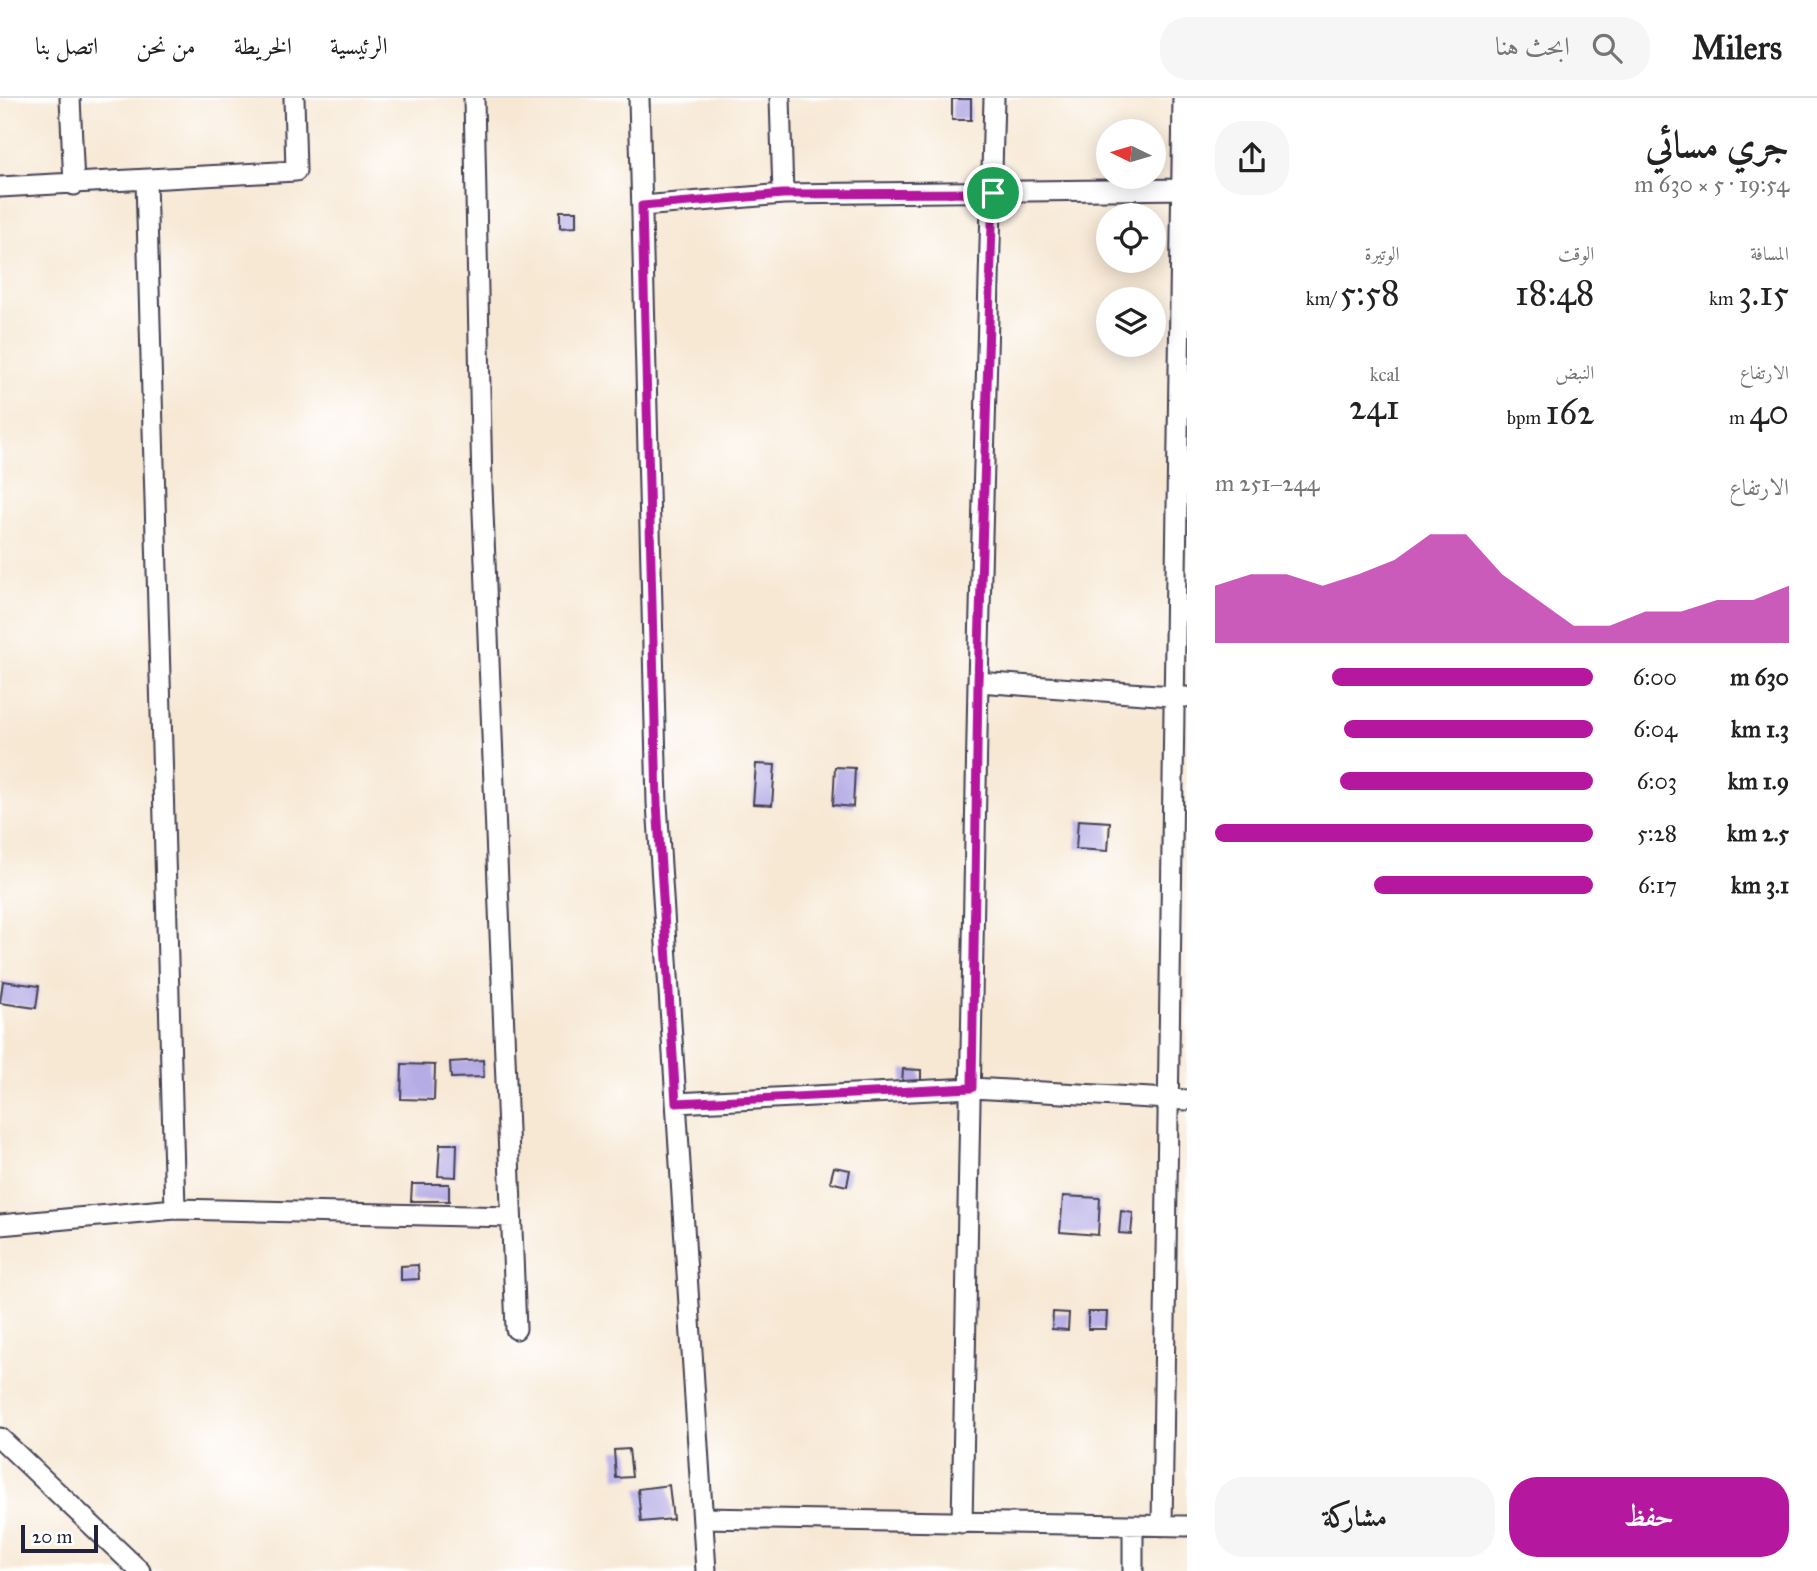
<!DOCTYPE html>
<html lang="ar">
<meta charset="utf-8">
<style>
body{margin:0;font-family:"IM FELL Great Primer",Amiri,serif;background:#f6f6f6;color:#222;direction:rtl;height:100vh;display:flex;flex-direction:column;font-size:26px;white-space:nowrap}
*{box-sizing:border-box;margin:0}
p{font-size:23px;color:#767676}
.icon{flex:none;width:38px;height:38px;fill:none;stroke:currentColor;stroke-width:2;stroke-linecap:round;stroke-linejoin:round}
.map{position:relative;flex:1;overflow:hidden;direction:ltr}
.sheet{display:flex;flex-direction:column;background:#fff;width:630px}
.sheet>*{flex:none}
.needle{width:46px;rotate:275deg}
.buttons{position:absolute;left:1096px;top:21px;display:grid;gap:14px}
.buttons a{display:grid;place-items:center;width:70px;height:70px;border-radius:50%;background:#fff;box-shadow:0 4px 18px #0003;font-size:35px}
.scale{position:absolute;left:21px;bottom:18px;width:77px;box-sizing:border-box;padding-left:7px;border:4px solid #22223b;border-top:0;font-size:19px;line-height:24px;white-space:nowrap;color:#22223b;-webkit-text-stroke:5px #fff;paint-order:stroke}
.pin{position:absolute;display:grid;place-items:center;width:60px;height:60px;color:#fff;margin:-30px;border:4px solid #fff;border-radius:50%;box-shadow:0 2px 7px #0007}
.round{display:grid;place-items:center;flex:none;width:74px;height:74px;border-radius:28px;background:#f6f6f6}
.head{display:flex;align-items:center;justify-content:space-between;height:119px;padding:0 28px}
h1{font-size:38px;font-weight:600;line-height:52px}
.stats{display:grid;grid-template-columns:repeat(3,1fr);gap:10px;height:119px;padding:7px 28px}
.stats div{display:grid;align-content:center}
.stats b{font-size:35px;font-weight:600}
.stats small{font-size:19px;font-weight:400}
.stats p{font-size:19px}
.chart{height:196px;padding:14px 28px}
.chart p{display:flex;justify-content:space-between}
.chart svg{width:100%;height:126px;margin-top:7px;fill:#b5179e;opacity:.7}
.action{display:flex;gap:14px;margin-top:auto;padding:14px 28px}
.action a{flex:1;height:80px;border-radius:28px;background:#b5179e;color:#fff;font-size:28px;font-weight:600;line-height:80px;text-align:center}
.action a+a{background:#f6f6f6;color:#222}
ul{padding:0 28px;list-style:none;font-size:23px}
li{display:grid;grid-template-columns:112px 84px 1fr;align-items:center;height:52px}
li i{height:18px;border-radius:9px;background:#b5179e}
header{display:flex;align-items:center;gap:42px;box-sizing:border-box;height:98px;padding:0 35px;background:#fff;border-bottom:2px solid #e0e0e0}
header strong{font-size:33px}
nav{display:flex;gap:38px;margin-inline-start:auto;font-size:24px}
.search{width:490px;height:63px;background:#f6f6f6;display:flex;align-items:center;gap:18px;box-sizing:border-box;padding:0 24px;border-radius:28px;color:#767676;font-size:26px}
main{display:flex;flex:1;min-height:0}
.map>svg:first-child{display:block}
.building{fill:#b5ace5}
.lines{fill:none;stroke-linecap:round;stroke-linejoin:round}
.street-casing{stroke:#424052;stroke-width:23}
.street{stroke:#fff;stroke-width:19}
.route-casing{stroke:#fff;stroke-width:14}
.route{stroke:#b5179e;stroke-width:9}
</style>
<header>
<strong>Milers</strong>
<div class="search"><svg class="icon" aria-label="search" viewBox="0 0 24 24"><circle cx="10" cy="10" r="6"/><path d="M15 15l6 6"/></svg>ابحث هنا</div>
<nav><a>الرئيسية</a><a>الخريطة</a><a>من نحن</a><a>اتصل بنا</a></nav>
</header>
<main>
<section class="sheet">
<div class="head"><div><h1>جري مسائي</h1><p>19:54 · 5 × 630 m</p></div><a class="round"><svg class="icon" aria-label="share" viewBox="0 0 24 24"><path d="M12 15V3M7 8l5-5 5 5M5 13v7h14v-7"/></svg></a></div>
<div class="stats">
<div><p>المسافة</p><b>3.15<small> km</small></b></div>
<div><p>الوقت</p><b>18:48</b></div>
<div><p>الوتيرة</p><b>5:58<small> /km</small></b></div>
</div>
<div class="stats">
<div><p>الارتفاع</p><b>40<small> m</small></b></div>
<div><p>النبض</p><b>162<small> bpm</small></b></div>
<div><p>kcal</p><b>241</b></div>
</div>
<div class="chart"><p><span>الارتفاع</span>244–251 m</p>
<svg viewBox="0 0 160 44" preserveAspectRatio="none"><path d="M0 44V24L10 20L20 20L30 24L40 20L50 15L60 6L70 6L80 20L90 29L100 38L110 38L120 33L130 33L140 29L150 29L160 24V44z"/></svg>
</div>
<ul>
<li><b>630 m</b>6:00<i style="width:69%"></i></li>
<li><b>1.3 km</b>6:04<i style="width:66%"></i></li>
<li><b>1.9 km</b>6:03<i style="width:67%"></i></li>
<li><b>2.5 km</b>5:28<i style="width:100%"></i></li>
<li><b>3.1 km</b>6:17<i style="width:58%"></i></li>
</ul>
<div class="action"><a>حفظ</a><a>مشاركة</a></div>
</section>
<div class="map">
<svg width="1187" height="1473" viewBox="0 0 1187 1473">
<rect width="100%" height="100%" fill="#fff"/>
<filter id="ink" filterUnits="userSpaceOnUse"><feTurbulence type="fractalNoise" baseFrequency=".0143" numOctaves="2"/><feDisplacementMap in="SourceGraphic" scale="14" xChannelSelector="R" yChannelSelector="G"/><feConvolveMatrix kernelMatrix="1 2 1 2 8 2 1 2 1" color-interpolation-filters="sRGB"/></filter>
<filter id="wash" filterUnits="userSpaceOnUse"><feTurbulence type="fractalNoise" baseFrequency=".00686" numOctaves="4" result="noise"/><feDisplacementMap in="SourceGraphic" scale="28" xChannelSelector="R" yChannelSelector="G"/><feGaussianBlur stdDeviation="1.57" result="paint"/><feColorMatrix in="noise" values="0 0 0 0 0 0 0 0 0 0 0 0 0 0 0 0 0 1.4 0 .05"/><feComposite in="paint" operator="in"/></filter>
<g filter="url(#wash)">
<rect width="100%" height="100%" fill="#f7e8d4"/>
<g id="blocks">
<path class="building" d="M952,1H971V22H952Z
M560,113H576V129L560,130Z
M756,666L775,667L772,707L753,706Z
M835,669L855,670L853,709L833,707Z
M1078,722L1110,724L1108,753L1076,751Z
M3,883L39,888L36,910L0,905Z
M483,962L484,979L451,980L450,964Z
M402,966L435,967L434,1002L401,1001Z
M903,971L921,972V987H902Z
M440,1046H457L456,1079L438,1078Z
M834,1069L850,1072L847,1088L830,1084Z
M412,1086H449V1103H411Z
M1063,1098L1100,1100L1098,1137L1060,1134Z
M1121,1113L1133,1115L1131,1136L1119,1135Z
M418,1167L419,1181L401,1182V1168Z
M1053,1214L1069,1215L1068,1232L1052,1231Z
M1088,1214H1107L1106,1231H1088Z
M629,1351L632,1379L616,1380L614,1352Z
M669,1387L673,1421L641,1424L638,1391Z"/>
</g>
</g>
<g filter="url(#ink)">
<use href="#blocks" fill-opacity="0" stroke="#424052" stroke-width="2"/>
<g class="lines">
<g class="street-casing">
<path id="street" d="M70,0L74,87
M474,0L482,389L516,1231
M639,0L657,705L706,1473
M780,0L783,96
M146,83L175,1111
M0,89L296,73L294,0
M642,108L783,96L1187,91
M978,584L1186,599
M676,1005L972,990L1187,1002
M0,1127L175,1111L511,1119
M0,1340L140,1473
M703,1420L1187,1428
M962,1425L978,584L994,0
M1162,1428L1183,0
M1133,1473V1428"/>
</g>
<use href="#street" class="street"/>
</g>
</g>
<g class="lines" filter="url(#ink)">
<g class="route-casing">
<path id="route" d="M993,95L978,584L972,990L676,1005L657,705L642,108L783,96Z"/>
</g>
<use href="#route" class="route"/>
</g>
</svg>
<div class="buttons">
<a><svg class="needle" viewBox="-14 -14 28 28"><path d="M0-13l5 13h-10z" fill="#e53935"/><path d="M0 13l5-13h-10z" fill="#767676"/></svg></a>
<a><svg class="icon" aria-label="locate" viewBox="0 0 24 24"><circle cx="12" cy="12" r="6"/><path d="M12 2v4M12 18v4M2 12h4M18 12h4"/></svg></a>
<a><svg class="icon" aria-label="layers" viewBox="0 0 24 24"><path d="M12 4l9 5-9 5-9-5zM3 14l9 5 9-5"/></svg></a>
</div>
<div class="scale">20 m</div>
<div class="pin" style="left:993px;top:95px;background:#1e9e55"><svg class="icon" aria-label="arrive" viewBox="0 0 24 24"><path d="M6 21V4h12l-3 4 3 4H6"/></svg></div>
</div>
</main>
